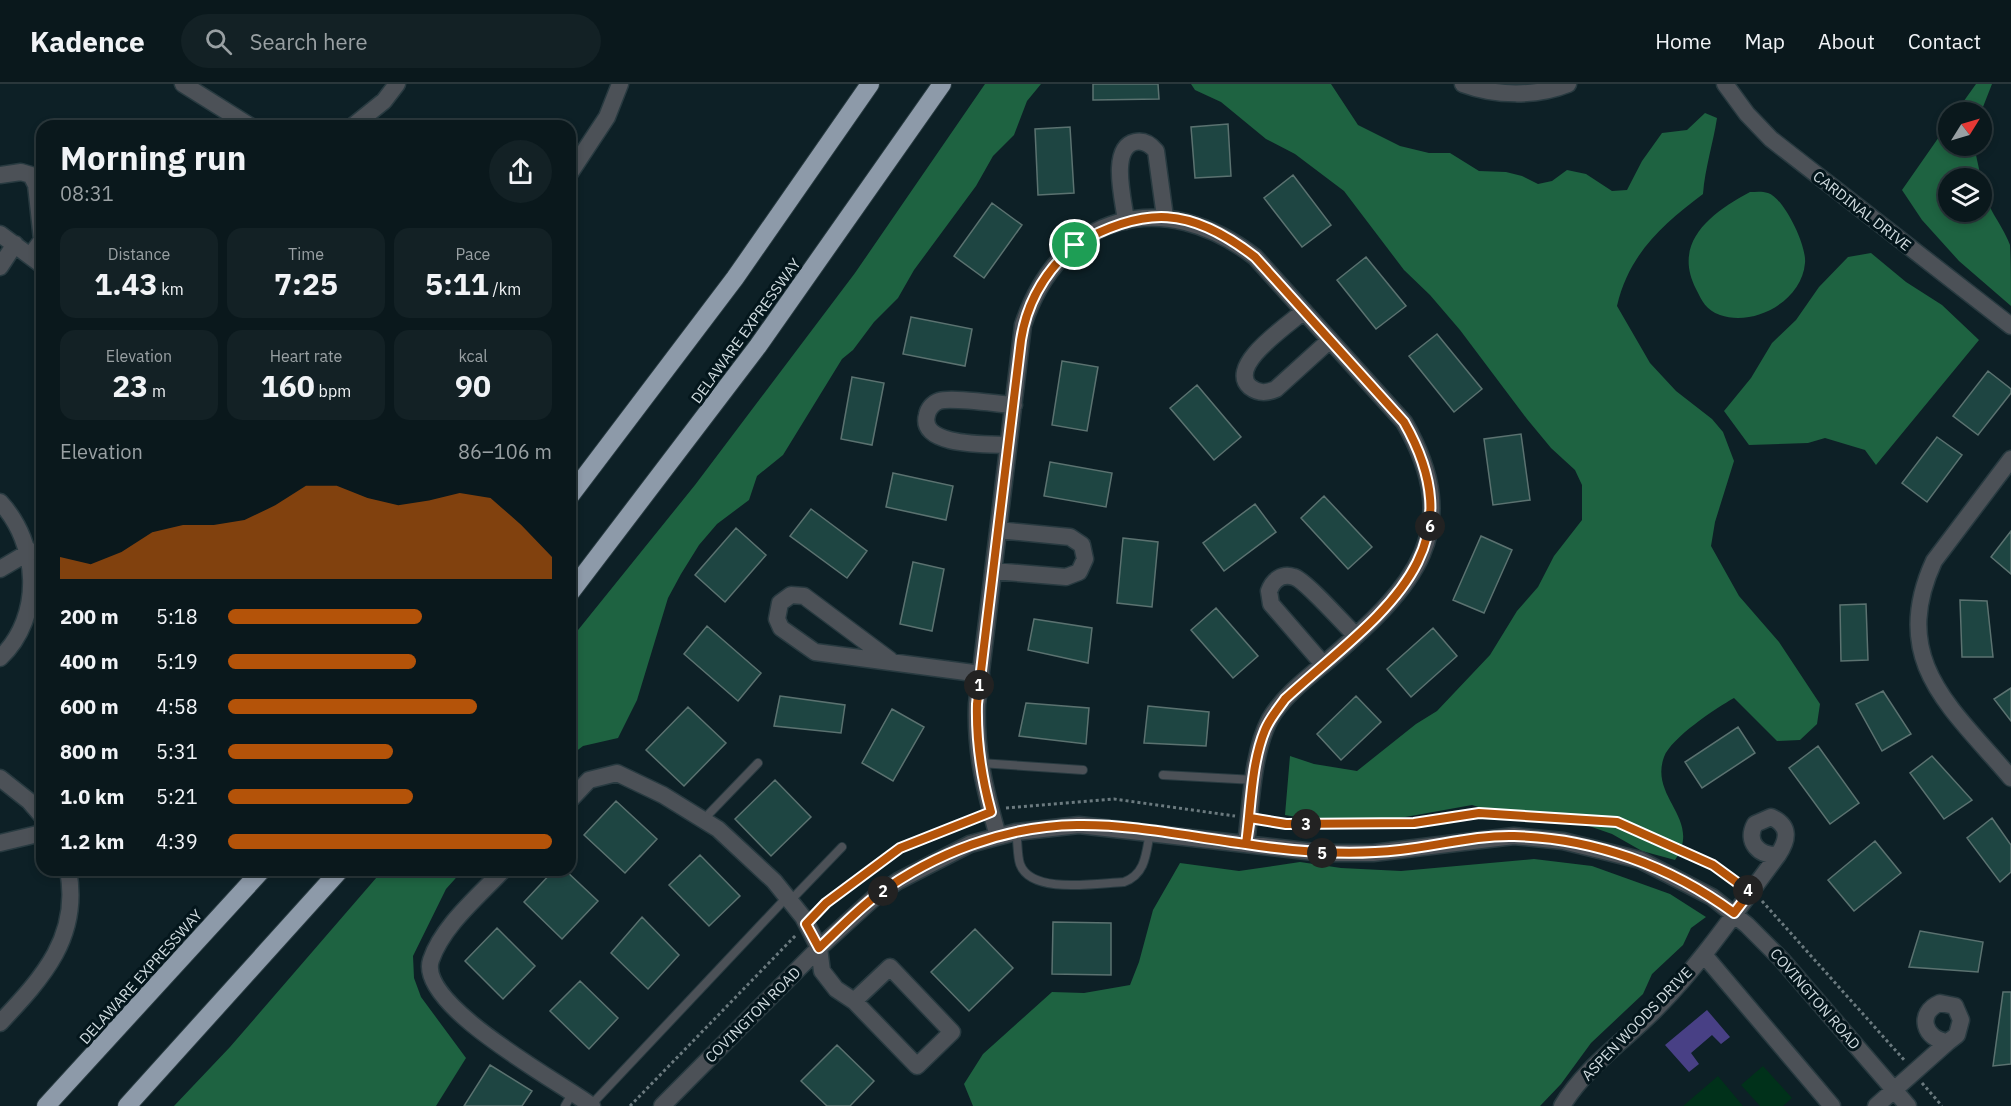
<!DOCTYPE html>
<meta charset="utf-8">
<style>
body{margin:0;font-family:"IBM Plex Sans",sans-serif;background:#132125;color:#f1f3f6;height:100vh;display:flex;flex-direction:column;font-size:22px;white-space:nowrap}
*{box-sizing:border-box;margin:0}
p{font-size:20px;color:#99a0a3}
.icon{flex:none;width:33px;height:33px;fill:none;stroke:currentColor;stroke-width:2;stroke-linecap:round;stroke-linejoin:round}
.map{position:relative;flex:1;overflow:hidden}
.details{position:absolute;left:36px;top:36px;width:540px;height:756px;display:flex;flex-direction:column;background:#0a181c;border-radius:18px;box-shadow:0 3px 9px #0003,0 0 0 2px #2a373b}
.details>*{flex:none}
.needle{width:39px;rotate:53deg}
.tools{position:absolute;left:1938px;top:18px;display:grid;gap:12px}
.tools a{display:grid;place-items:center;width:54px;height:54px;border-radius:50%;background:#0a181c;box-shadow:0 3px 9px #0003,0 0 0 2px #2a373b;font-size:30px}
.pin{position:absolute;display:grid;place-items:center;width:51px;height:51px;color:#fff;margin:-26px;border:3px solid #fff;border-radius:50%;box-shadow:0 2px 6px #0007}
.km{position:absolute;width:30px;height:30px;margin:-15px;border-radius:50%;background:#222;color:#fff;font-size:16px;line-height:30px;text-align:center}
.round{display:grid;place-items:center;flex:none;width:63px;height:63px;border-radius:32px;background:#132125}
.overview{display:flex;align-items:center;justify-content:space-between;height:102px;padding:0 24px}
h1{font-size:33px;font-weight:800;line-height:45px}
.metrics{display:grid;grid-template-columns:repeat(3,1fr);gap:9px;height:102px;padding:6px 24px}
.metrics div{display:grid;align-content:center;border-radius:15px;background:#132125;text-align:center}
.metrics b{font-size:30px;font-weight:800}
.metrics small{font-size:16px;font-weight:400}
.metrics p{font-size:16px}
.chart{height:168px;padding:12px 24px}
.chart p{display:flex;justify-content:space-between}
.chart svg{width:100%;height:108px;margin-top:6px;fill:#b45309;opacity:.7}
ul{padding:0 24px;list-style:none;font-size:20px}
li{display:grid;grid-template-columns:96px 72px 1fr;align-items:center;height:45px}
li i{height:15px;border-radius:8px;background:#b45309}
header{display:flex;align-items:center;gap:36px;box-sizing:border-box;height:84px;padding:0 30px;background:#0a181c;border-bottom:2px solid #2a373b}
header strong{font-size:28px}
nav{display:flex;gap:33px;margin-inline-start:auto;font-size:21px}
.search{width:420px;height:54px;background:#132125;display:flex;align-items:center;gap:15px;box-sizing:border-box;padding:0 21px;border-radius:33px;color:#99a0a3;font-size:22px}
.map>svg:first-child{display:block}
.green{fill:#00311a}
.forest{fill:#1e6341}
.water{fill:#484085}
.building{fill:#1e4542;stroke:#5b7270;stroke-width:1.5}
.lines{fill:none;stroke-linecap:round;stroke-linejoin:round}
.lane-casing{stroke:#283a40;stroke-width:10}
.street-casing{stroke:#283a40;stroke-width:19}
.highway-casing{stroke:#283a40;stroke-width:20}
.path{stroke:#6b7a7f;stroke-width:3;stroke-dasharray:3 3;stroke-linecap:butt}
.lane{stroke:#4c5157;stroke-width:8}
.street{stroke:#4c5157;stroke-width:16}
.highway{stroke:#8d9aa9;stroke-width:18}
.route-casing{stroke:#fff;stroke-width:12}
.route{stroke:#b45309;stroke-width:8}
.labels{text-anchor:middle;stroke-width:6;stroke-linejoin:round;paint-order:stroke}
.street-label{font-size:15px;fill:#d1dce0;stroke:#04161c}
</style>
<header>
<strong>Kadence</strong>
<div class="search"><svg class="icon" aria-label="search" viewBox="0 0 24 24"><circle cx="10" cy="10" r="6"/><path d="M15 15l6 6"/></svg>Search here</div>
<nav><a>Home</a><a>Map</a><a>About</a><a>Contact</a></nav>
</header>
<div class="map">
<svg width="2011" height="1022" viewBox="0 0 2011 1022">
<rect width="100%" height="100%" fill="#0d2026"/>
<path class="green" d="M1763,982L1792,1014L1783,1022H1760L1741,1001Z
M1718,992L1743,1022H1683Z"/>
<path class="forest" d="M985,0H1041L1027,17L1014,51L993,72L976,102L914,186L898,214L874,238L853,266L842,275L783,371L757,392L749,416L717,440L699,461L681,490L668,514L637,616L618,654L583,662L570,672V556L695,401L855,189Z
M1191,0H1331L1358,41L1400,62L1429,69H1450L1479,87L1506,88L1522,92L1538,100L1552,97L1567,86L1586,90L1612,107L1627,106L1642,77L1662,49L1687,46L1705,29L1717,34C1713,60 1705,84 1703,110C1662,141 1629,170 1617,222L1650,279L1676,307L1712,335L1723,348L1734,377L1715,438L1711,462L1739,512L1779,558L1820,620L1817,640L1800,656L1777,657L1734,614C1716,624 1671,654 1664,673C1649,714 1703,735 1675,776L1642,767L1612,750L1569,735L1525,737L1472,721L1372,739L1339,740L1285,731L1290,672L1314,680L1357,687L1416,640L1437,627L1490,571L1517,527L1538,503L1554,472L1582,436V401L1575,386L1551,364L1527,335L1460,246L1430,211L1404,186L1344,107L1295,70L1266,55L1221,18L1195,6Z
M1976,0H1992L1981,28H1956Z
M1948,40V62H1974L1981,94H1948V128H1982V97C1985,124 2001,137 2010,161C2011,178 2011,204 2011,222L1959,177L1922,136L1902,106Z
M1750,108C1755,108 1762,107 1768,109C1784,114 1807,162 1805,179C1802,217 1754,243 1720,231C1706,226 1702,217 1696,205C1672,158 1711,129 1750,108Z
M1871,169L1906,198L1942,221L1979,256L1876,381L1865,366L1825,354L1808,359L1749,361L1724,327L1751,294L1772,259L1796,236L1819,203L1848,173Z
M1534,775L1592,782L1670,810L1706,833L1691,844L1683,861L1652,890L1643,910L1591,959L1561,1000L1540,1022H973L964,1000L983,970L1052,908L1084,909L1130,901L1139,878L1153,826L1180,779L1239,787L1300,778L1341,784L1401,787Z
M383,786H463L446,805L413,872L414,894L421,913L466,974L436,1022H174L230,963Z"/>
<path class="water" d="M1707,926L1730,953L1721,960L1712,951L1691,969L1699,980L1689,988L1665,961Z"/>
<path class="building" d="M1093,0H1158L1159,15L1093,16Z
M1228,40L1231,92L1195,94L1191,43Z
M1070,43L1074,109L1038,111L1035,45Z
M1293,91L1331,141L1302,163L1264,114Z
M992,119L1022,141L984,194L954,172Z
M1366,173L1406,222L1376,245L1337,196Z
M911,233L972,245L965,282L903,270Z
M1437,250L1482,305L1454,328L1409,272Z
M1062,277L1098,283L1087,347L1052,341Z
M1988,287L2011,305V309L1978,351L1953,332Z
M852,293L884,299L872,361L841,355Z
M1197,301L1241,353L1214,376L1170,324Z
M1521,350L1530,416L1493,421L1484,355Z
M1937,353L1962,371L1927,418L1902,399Z
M1050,378L1112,389L1106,423L1044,412Z
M893,389L953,402L946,436L886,423Z
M1324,412L1372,463L1348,485L1301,434Z
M1255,420L1276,448L1224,487L1203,459Z
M811,425L867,467L847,494L790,452Z
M736,444L766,471L725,518L695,491Z
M2011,447V490L1991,473Z
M1481,452L1512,466L1484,529L1453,516Z
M1123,454L1158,458L1152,523L1117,519Z
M913,478L944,485L932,547L900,540Z
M1960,516L1987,517L1993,573H1962Z
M1866,520L1868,576L1841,577L1840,521Z
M1216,524L1258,572L1233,594L1191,546Z
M1034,535L1092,544L1088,579L1028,566Z
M707,542L761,589L738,617L684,570Z
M1433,544L1457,572L1411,613L1387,585Z
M2011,604V637L1994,615Z
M1883,607L1911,650L1882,667L1856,620Z
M780,612L845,621L841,649L774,642Z
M1356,612L1381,638L1341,676L1317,650Z
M1026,619L1089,624L1086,660L1019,652Z
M1148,622L1209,628L1206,662L1144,659Z
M688,623L726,659L684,702L646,666Z
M892,625L924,643L893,697L862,679Z
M1738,643L1755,669L1702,704L1685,678Z
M1818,662L1859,719L1830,740L1789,684Z
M1932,672L1972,716L1944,735L1910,689Z
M775,696L811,733L771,772L735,735Z
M616,717L657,755L625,789L584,751Z
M1992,734L2011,761V788L2000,798L1967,754Z
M1875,757L1901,789L1854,827L1828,796Z
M700,771L740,812L709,842L669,801Z
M554,786H565L598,817L562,855L524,818Z
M642,833L679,871L648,905L611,869Z
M1053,838L1111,839V891L1052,890Z
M497,844L535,882L503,915L465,877Z
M975,845L1013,884L969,927L931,888Z
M1920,847L1983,858L1978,888L1909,883Z
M580,897L618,934L589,965L550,927Z
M2003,908H2011V980L1993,982Z
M837,961L874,997L850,1022H827L801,997Z
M490,981L532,1007L522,1022H464Z"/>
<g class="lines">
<g class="lane-casing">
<path id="lane" d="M980,679L1083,686
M1163,691L1255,696
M703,736L758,679
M1016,748C1018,758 1017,771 1020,780C1031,811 1097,799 1124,798C1146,790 1146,769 1150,748
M790,817L842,763
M591,1021L787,813
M565,1022L573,1008"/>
</g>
<g class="street-casing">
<path id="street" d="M183,0L250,42
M1463,0C1495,12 1536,13 1568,0
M1725,0L1747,30L1771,55L2011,242
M353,42L384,17L397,0
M570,89L607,33L620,0
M0,91L21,88L31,91L36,101L42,156L31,171
M1126,137C1124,118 1109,64 1135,58C1144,56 1151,61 1156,67L1165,133
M0,150L42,181
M0,183L15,160
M1304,227C1288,241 1226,282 1250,303C1259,310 1267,309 1276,305L1330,256
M1008,361C989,360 918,363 927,331C928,325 933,319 939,317C951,313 998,320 1014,321
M2011,375L1934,477C1888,577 1952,624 2011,694
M0,418C39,460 44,532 0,574
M0,485L29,468L42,467
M993,487L1066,493L1079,488L1085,475L1082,461L1070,453L998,446
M890,576L804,512L791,511L780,519L777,535L781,544L815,568L981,590
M1323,580L1271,520L1269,507C1273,496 1282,489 1294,493C1305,496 1345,541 1356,552
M0,694L29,717L42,732
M570,716L589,696L617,689L663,711L718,745L774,797L803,833L819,864L822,887L836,905L854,917L917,982L952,948L890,883L854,917
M1771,733C1791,742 1788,756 1778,771C1759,772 1745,758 1755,740Z
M998,752C985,707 975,667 977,620L1023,241C1060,129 1163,102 1255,173L1404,338C1467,447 1413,503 1331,574C1310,592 1284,611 1270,635C1252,668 1251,723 1246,760
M0,759L42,749
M503,786C479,812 443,841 431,876C416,921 560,998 592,1022
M1704,871L1832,1022
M1940,919L1955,922L1961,936L1957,951L1948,958C1924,956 1916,929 1940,919Z
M0,939C42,894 81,853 68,786
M662,1022L819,864L876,812L898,797L970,760L1016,748L1079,741L1323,769H1373L1514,752L1563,757L1640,776L1712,813L1747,841L1782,876L1908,1022
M1562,1022C1586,982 1626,956 1658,923C1703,877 1739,823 1778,771
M1876,1022L1948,958"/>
</g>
<g class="highway-casing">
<path id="highway" d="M570,412L735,194L870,0
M570,509L758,262L942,0
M46,1022L262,786
M127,1022L340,786"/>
</g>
<path class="path" d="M1006,724L1114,715L1235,732
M1262,736L1286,740L1414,739L1479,729L1617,738L1713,781L1740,800
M1762,817L1905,977
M817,829L900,764L976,731
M1922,999L1942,1022
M630,1022L796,851"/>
<use href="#lane" class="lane"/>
<use href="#street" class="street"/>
<use href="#highway" class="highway"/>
</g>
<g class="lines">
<g class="route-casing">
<path id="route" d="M1075,161C1045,187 1027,217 1021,256L977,620C976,658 981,691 991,728L900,764L826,819L806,840L819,864C838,846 856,827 877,811C935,769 1005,742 1077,741C1133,740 1191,753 1246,760L1250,734L1286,740L1414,739L1479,729L1617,738L1713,781L1750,808L1734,829C1670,782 1594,754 1514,752C1476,751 1438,762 1400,766C1348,772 1297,768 1246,760C1251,723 1251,680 1265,646C1270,634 1278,625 1285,615C1374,533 1481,473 1404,338L1255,173C1191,123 1145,121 1075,161"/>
</g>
<use href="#route" class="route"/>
</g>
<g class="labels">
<g class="street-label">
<text transform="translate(1862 127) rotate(38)" y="5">CARDINAL DRIVE</text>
<text transform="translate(746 247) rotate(-54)" y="5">DELAWARE EXPRESSWAY</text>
<text transform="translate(141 893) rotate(-48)" y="5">DELAWARE EXPRESSWAY</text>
<text transform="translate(1815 915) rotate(49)" y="5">COVINGTON ROAD</text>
<text transform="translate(753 931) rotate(-45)" y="5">COVINGTON ROAD</text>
<text transform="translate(1637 940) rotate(-46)" y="5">ASPEN WOODS DRIVE</text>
</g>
</g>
</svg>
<div class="tools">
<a><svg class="needle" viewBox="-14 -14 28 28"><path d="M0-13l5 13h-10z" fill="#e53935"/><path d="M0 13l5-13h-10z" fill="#99a0a3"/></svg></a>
<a><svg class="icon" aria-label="layers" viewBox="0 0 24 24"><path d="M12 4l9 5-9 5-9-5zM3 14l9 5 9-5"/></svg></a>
</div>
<div class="pin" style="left:1075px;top:161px;background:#1e9e55"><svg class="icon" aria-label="arrive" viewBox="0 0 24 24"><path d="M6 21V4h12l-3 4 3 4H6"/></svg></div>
<b class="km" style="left:979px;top:601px">1</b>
<b class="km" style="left:883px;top:807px">2</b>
<b class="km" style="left:1306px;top:740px">3</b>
<b class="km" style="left:1748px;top:806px">4</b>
<b class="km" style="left:1322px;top:769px">5</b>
<b class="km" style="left:1430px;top:442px">6</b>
<section class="details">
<div class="overview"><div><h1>Morning run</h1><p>08:31</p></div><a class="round"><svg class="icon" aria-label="share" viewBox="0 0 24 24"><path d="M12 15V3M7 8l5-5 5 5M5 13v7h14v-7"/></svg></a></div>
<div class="metrics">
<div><p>Distance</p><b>1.43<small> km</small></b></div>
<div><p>Time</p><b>7:25</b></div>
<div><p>Pace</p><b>5:11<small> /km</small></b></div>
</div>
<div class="metrics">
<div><p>Elevation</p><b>23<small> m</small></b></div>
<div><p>Heart rate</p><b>160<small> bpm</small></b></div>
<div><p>kcal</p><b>90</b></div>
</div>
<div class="chart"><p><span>Elevation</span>86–106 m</p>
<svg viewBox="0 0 160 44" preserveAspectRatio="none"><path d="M0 44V35L10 38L20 33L30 25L40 22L50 22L60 20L70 14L80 6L90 6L100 11L110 14L120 12L130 9L140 11L150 22L160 35V44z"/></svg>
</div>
<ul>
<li><b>200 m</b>5:18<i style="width:60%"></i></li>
<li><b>400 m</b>5:19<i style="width:58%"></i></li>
<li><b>600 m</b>4:58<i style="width:77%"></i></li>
<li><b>800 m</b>5:31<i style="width:51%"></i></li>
<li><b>1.0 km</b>5:21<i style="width:57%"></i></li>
<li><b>1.2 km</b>4:39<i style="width:100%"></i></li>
</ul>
</section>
</div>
